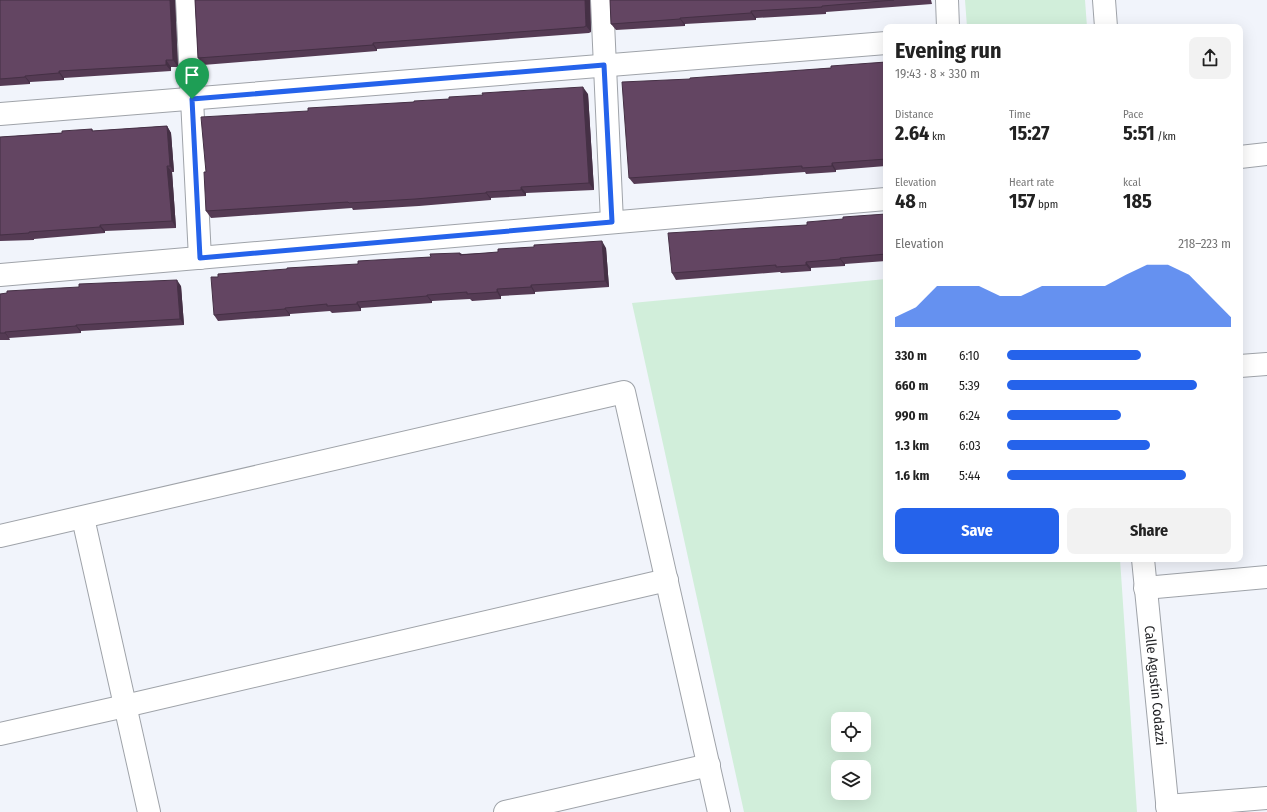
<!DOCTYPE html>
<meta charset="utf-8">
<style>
body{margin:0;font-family:"Fira Sans Condensed",sans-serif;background:#f2f2f2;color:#222;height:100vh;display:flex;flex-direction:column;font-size:15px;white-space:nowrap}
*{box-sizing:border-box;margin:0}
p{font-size:13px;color:#767676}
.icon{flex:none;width:22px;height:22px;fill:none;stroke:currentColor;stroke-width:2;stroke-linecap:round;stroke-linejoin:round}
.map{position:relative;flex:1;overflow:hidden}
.drawer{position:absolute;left:883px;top:24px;width:360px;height:538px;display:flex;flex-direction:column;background:#fff;border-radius:8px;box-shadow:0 4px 16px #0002}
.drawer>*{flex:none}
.tools{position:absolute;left:831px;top:712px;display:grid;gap:8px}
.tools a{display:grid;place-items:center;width:40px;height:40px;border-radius:8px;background:#fff;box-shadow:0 4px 16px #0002;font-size:20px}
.pin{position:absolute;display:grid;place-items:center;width:34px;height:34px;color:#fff;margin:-41px -17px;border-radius:50% 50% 50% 0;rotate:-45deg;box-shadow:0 0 4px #0007}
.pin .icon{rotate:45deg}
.round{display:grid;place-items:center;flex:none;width:42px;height:42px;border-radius:8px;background:#f2f2f2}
.headline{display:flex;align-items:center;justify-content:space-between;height:68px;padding:0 12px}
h1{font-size:22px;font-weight:700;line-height:30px}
.figures{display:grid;grid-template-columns:repeat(3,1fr);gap:6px;height:68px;padding:4px 12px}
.figures div{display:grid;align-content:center}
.figures b{font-size:20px;font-weight:700}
.figures small{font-size:11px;font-weight:400}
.figures p{font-size:11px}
.chart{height:112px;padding:8px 12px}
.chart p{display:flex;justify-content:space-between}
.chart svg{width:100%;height:72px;margin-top:4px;fill:#2563eb;opacity:.7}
.button{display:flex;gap:8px;margin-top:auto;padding:8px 12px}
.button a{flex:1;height:46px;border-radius:8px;background:#2563eb;color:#fff;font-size:16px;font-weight:700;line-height:46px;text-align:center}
.button a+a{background:#f2f2f2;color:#222}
ul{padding:0 12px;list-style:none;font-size:13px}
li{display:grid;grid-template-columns:64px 48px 1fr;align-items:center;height:30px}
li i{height:10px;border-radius:5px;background:#2563eb}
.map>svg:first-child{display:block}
.green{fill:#d1eeda;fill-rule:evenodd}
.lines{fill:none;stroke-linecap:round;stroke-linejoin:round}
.minor-casing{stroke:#9fa3a9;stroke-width:24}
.minor{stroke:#fff;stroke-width:22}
.wall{fill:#553b54}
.shaded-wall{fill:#453045}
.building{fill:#634562;stroke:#453045}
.route-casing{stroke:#fff;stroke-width:8}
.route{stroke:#2563eb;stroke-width:5}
.labels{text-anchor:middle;stroke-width:4;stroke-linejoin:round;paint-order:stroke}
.street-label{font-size:14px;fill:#1d1e21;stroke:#f1f4fb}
</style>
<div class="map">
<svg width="1267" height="812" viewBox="0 0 1267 812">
<rect width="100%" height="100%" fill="#f1f4fb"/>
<path class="green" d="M965,0H1085L1087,27H967Z
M886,279V559H1120L1137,812H744L632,303ZM838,719H864V745H838ZM838,767H864V793H838Z"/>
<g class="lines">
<g class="minor-casing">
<g id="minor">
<path d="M187,0L200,258"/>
<path d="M602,0L612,222"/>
<path d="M947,0L948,27"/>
<path d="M1104,0L1106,27"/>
<path d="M0,114L886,43"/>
<path d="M1240,157L1267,154"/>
<path d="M0,275L886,199"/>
<path d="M1240,366L1267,364"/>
<path d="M83,518L149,812"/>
<path d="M0,536L624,392L719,812"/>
<path id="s1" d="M1143,559L1168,812"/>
<path d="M1145,588L1267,577"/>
<path d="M0,734L125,706L667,580"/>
<path d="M1167,806L1267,798"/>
<path d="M505,812L709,765"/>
</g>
</g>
<use href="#minor" class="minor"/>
</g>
<path class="wall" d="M0,0H175L178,67H171V71L64,78V80L30,82V84L0,86Z
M195,0H590L591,32L589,33L377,49V51L203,65L198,58Z
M610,0H931L932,4L826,12V14L756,18V20L685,24V26L616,30L611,24Z
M886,62V166L836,170V172L806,174L805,172L634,184L629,178L690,79L831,68Z
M588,94L594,190L526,193V196L491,198V200L419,206L353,210L352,208L211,218L206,211V172L308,111L449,99Z
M167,126L171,133L174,172H172L176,228L105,231V233L34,239V240L0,241V137L62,133L92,129L93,131Z
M886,214V261L845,264V266L811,268V271L781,273L780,272L676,280L672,273L807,225Z
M606,248L609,287L535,292V294L501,296V299L472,301L470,299L432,301V303L361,308V311L332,313L330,311L290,314V316L218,321L214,315L358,264L431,257L460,253L462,254Z
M181,286L184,325L81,331V333L9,338L10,340H0V294Z"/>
<path class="shaded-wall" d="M170,0H175L178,67L173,60Z
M585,0H590L591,32L586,26Z
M751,11L756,18V20L751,13Z
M680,18L685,24V26L680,19Z
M373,43L377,49V51L373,45Z
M166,60L171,67V71L166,65Z
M59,71L64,78V80L59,73Z
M25,76L30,82V84L25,77Z
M583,87L588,94L594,190L589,183Z
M167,126L171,133L174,172L170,166Z
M832,163L836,170V172L832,166Z
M167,166L172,172L176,228L172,221Z
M521,187L526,193V196L521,190Z
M486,192L491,198V200L486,193Z
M100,225L105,231V233L100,227Z
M602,241L606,248L609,287L605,281Z
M840,258L845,264V266L840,259Z
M806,262L811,268V271L806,265Z
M177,280L181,286L184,325L180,319Z
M531,285L535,292V294L531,287Z
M497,289L501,296V299L497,292Z
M427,295L432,301V303L427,296Z
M357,302L361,308V311L357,304Z
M285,308L290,314V316L285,309Z
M76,325L81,331V333L76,326Z
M5,332L9,338L10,340L5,333Z"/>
<path class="building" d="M0,0H170L173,60H166V65L59,71V73L25,76V77L0,79Z
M195,0H585L586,26L584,27L373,43V45L198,58Z
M610,0H894L822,6V7L751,11V13L680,18V19L611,24Z
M886,62V159L832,163V166L802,168V166L629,178L622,82L690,79V78L831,68V66Z
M583,87L589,183L521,187V190L486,192V193L415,199L349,203L348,202L206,211L204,172H206L201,117L308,111V108L414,102V101L449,99V97L483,95L482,93Z
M167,126L170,166H167L172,221L100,225V227L29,232V233L0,235V137L62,133V131L92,129V131Z
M886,214V254L840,258V259L806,262V265L776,267V265L672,273L668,233L807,225V222L843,219V217Z
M602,241L605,281L531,285V287L497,289V292L467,294V292L427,295V296L357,302V304L327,306V304L285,308V309L214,315L211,277H218V274L287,269V268L358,264V261L431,257L430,254L460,253V255L498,252V249L534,247V245Z
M177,280L180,319L76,325V326L5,332V333H0V294L7,293V291L79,287V284Z"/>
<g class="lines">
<g class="route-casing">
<path id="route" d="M604,65L612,222L200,258L192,99Z"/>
</g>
<use href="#route" class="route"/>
</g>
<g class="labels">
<g class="street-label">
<text dy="5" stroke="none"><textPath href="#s1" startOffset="127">Calle Agustín Codazzi</textPath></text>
</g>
</g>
</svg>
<div class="tools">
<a><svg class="icon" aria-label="locate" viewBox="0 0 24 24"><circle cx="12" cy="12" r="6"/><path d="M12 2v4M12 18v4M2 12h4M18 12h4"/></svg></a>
<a><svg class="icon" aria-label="layers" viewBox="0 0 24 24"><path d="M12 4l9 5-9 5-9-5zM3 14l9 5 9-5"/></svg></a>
</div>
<div class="pin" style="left:192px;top:99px;background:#1e9e55"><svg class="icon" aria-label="arrive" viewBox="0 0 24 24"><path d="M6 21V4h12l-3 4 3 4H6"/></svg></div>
<section class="drawer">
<div class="headline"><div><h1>Evening run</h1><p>19:43 · 8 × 330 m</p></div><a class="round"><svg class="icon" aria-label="share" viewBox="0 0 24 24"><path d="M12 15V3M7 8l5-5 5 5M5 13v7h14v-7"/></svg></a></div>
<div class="figures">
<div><p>Distance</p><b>2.64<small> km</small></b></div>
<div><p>Time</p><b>15:27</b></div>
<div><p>Pace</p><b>5:51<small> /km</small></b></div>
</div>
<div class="figures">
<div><p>Elevation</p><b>48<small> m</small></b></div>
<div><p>Heart rate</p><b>157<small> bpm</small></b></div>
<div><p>kcal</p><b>185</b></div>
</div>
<div class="chart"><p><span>Elevation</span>218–223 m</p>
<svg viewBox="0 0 160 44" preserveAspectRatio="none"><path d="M0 44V38L10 32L20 19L30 19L40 19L50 25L60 25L70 19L80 19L90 19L100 19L110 12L120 6L130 6L140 12L150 25L160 38V44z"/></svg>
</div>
<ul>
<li><b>330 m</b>6:10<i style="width:60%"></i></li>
<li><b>660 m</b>5:39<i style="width:85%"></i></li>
<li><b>990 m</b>6:24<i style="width:51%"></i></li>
<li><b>1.3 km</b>6:03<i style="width:64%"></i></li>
<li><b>1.6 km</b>5:44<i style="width:80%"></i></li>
</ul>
<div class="button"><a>Save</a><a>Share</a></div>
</section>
</div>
